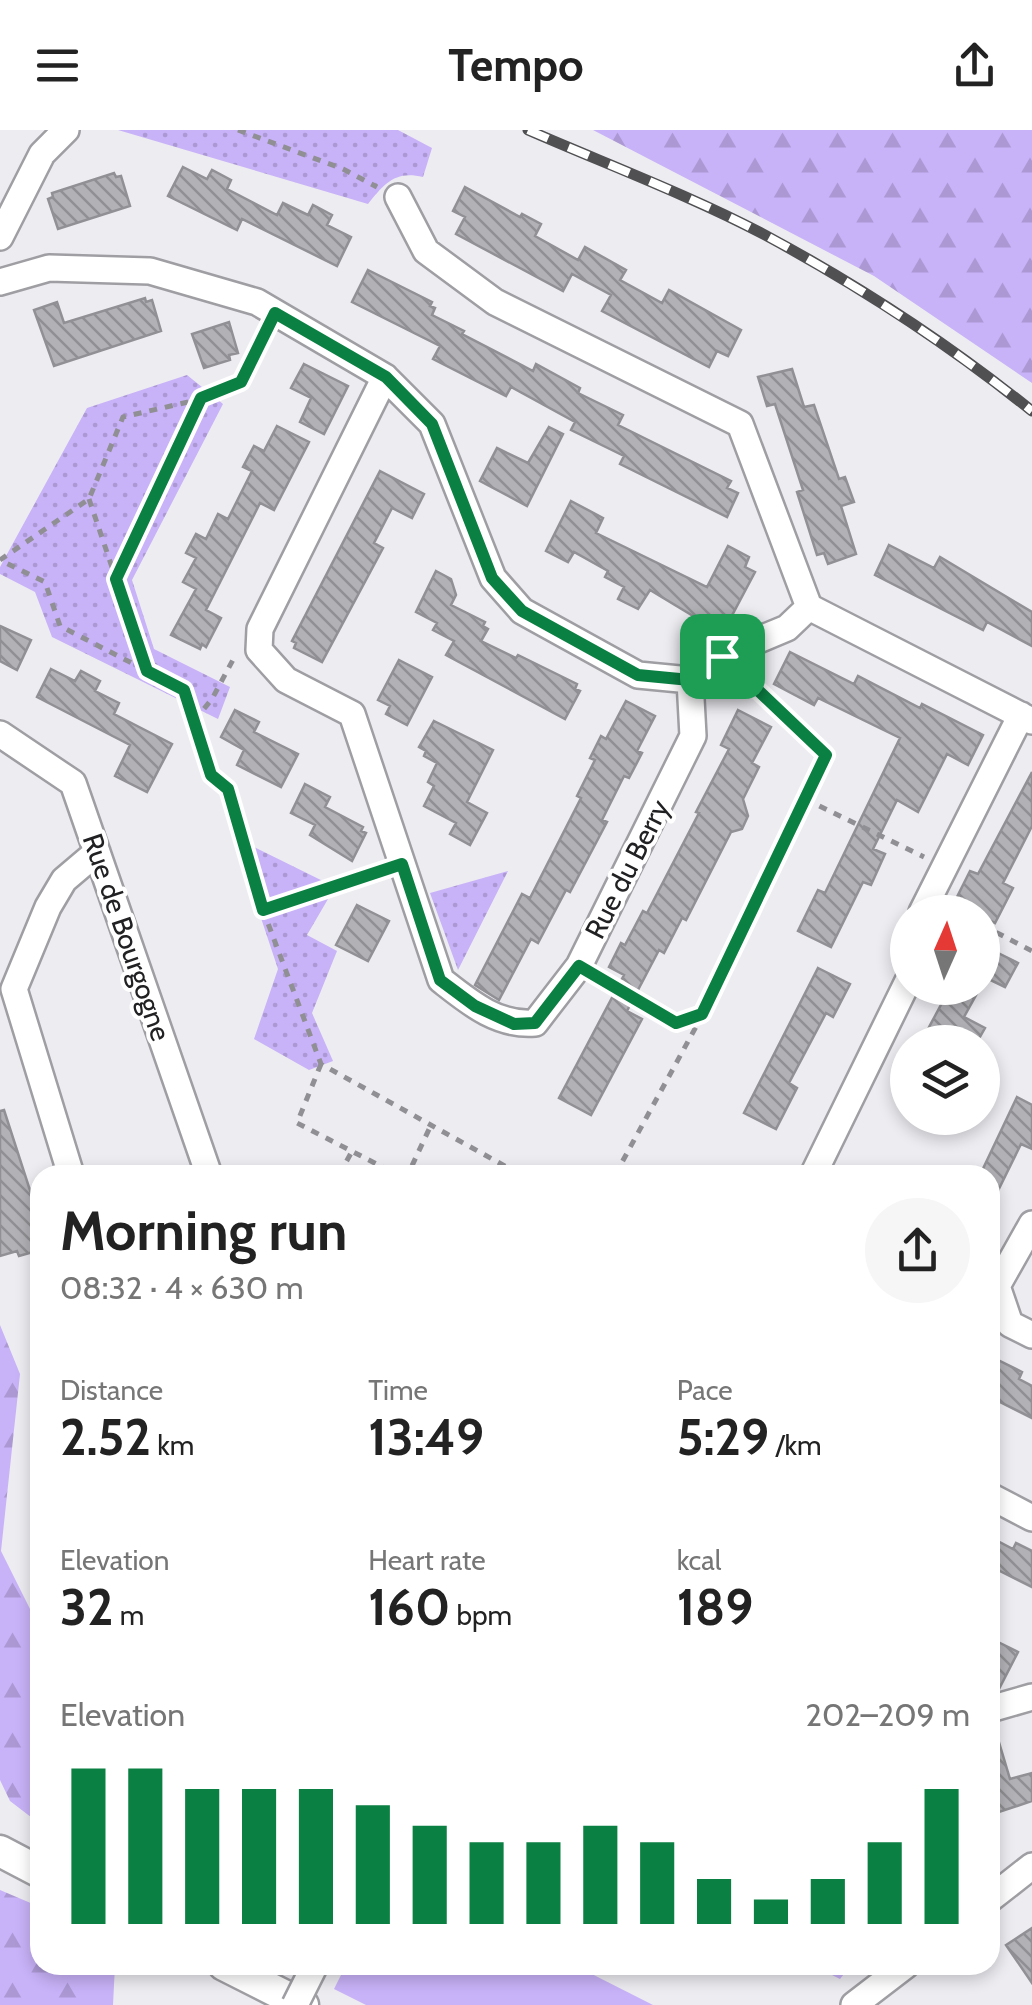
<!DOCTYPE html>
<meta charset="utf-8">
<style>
body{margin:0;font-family:Cabin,sans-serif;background:#f6f6f6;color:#222;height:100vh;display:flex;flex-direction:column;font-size:38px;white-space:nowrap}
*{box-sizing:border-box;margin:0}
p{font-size:32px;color:#767676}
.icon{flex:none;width:55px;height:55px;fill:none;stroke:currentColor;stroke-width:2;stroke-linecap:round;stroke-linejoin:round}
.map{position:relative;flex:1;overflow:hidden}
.details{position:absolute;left:30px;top:1035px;width:970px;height:810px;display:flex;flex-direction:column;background:#fff;border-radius:30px;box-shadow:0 5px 15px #0003}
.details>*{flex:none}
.needle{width:65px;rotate:3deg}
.buttons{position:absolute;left:890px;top:765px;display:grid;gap:20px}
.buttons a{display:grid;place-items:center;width:110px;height:110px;border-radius:50%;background:#fff;box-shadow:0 5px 15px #0003;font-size:50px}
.pin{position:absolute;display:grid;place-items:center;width:85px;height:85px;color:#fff;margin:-42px;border-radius:20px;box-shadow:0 5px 15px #0006}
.round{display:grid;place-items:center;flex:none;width:105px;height:105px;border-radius:52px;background:#f6f6f6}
.head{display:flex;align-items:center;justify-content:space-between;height:170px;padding:0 30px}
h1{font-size:55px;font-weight:700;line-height:75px}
.stats{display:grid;grid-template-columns:repeat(3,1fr);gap:15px;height:170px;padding:10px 30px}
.stats div{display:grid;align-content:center}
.stats b{font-size:50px;font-weight:700}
.stats small{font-size:28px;font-weight:400}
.stats p{font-size:28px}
.chart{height:280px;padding:20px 30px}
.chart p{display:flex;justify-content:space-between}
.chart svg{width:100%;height:180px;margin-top:10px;stroke:#0b8043;stroke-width:6}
header{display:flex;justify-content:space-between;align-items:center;height:130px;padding:0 30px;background:#fff;font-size:45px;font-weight:700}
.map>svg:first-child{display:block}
.green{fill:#c8b2f8}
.forest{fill:url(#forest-firs)}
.park{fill:url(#park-dots)}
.building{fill:url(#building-back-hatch);stroke:#919094;stroke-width:2.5}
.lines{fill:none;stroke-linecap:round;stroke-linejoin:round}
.minor-casing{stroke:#9f9ea3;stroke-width:30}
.major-casing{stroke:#9f9ea3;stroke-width:35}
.path{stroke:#908f93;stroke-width:5;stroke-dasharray:8 8;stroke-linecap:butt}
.minor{stroke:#fff;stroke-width:25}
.major{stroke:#fff;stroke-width:30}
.rail-casing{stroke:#504f52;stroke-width:11}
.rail{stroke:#fff;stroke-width:8;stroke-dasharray:22;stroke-linecap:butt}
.minor-bridge-casing{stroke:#9f9ea3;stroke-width:30;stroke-linecap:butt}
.minor-bridge{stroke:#fff;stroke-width:25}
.route-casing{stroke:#fff;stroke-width:20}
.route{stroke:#0b8043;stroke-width:12}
.labels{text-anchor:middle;stroke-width:8;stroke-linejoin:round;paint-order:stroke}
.street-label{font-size:28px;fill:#212022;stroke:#fff}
</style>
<header><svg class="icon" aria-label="menu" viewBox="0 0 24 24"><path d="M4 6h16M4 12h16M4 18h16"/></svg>Tempo<svg class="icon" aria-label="share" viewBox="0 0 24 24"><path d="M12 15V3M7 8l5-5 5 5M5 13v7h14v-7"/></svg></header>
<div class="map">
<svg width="1032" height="1875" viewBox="0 0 1032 1875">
<defs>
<pattern id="forest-firs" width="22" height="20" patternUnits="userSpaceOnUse" patternTransform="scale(2.5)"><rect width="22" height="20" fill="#c8b2f8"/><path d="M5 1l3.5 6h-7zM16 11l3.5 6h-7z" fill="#ac99d4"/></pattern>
<pattern id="park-dots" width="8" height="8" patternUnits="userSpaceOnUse" patternTransform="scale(2.5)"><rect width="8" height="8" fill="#c8b2f8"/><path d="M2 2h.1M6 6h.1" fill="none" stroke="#ac99d4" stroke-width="1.8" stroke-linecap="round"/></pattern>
<pattern id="building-back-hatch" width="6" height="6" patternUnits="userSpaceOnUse" patternTransform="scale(2.5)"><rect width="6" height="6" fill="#b2b1b6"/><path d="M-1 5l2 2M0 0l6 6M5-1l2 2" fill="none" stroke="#909094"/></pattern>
</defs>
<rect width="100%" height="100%" fill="#edecf1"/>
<path class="green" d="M346,1835H574L653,1875H366L334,1859Z"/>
<path class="forest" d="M593,0H1032V253L874,146Z
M0,1195L20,1244L1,1421L40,1499V1694L10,1671L0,1650Z
M0,1760L40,1777V1835H115L113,1875H0Z"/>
<path class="park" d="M118,0H398L432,18L423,47C395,40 384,54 368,74Z
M187,245L223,274L132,450L154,519L230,557L218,589L52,507L35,462L0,444V437L87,278Z
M234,707L335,757L307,805L337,821L312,883L333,931L309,940L254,909L278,839Z
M508,741L458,840L430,763Z
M812,1835H868L857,1843L847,1840L840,1849Z"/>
<path class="building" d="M183,37L207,49L212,40L231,50L227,59L277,85L283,73L308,85L313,75L332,85L327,95L351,107L337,136L242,89L237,100L168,66Z
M114,43L116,47L121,46L130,76L58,99L48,69L53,67L52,63Z
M465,57L520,87L522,84L541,94L535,106L578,130L585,117L626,140L620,150L662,173L669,160L741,200L728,226L717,221L709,237L602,181L611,165L572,144L563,161L456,104L465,87L453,81Z
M368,140L432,172L430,176L435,178L432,185L464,201L462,204L533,241L536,234L580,258L578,263L623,285L618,295L731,351L727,358L738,363L727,387L620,334L624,326L571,300L575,292L511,257L506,266L433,229L440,216L352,172Z
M145,168L146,172L152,170L161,201L54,236L34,180L57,172L64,193Z
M229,192L238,223L229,225L230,230L204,238L192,204Z
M304,234L348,256L324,304L300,292L311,268L291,258Z
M792,239L804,277L814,275L839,349L845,347L854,372L841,376L856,424L828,434L824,423L817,425L797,362L803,360L775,274L767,276L758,247Z
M277,296L309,312L274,380L260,373L206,480L221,488L206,517L202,514L200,519L171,505L196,459L183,452L196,428L186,423L196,404L206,409L218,384L228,389L252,341L243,337L254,316L264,321Z
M549,297L563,304L527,376L480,351L497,318L528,333Z
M380,341L424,364L412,388L392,378L374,413L383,418L322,532L294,518L296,513L292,511Z
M571,371L603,388L596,403L707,457L728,416L749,427L745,437L755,442L729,491L719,486L713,498L650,460L638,479L618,469L624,457L605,447L608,441L574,422L568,432L546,421Z
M889,415L934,438L940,427L1032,482V516L987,492L983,500L875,445Z
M436,441L451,449L456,465L451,475L485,492L483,496L488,499L481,511L516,528L518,525L577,554L575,559L580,561L565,589L446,525L454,511L433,500L437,493L416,482Z
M0,496L31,510L17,540L0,531Z
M790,522L854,554L858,546L920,578L922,574L983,605L968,635L947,624L918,682L897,670L873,719L885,724L871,755L863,752L831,817L798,801L818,760L825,763L900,608L818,568L814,575L774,554Z
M399,530L432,547L407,595L386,584L390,576L378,570Z
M51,539L75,551L81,541L100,551L95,561L119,573L114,584L172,614L147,662L115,646L130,615L37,567Z
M626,571L655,586L637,621L642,623L629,648L624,646L602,690L607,692L570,762L566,760L538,813L531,809L499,870L475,855L522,764L530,768L581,668L577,666L595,630L590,628L601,606L606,609Z
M235,580L259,592L254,602L298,624L281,657L237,635L244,620L221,607Z
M738,580L771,597L752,633L759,637L743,669L748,686L742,699L731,702L686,790L682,788L664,823L659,820L627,881L642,889L591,985L559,968L624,845L609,837L621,813L625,815L643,781L647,783L699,683L696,682L729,619L721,615Z
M434,591L493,620L467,672L487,683L470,715L450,704L456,693L424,676L434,656L428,652L437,633L424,626L426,621L419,617Z
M1032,642V696L1003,753L1013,758L995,793L982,787V782H974L954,773L970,741L978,744Z
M305,654L330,667L325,677L363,697L361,701L366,703L352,731L310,705L315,695L291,683Z
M357,775L389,791L368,831L336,815Z
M982,815L1018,833L1005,857L982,846Z
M818,838L850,854L833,887L826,883L789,953L797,958L776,999L744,983Z
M950,858H980L964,887L985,898L977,912H921Z
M1017,967L1032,975V1019L1021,1014L990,1077V1045H980Z
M4,980L36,1079L40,1078V1120L19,1126L17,1121L0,1126V981Z
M990,1226L1022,1242L1019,1249L1032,1256V1288L990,1267Z
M990,1407L1013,1419L1016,1413L1032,1421V1457L990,1436Z
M990,1508L1018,1522L999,1559L990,1562Z
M990,1599H995L1010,1649L1032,1643V1671L993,1684L990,1673Z
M1032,1798V1853L1006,1815Z"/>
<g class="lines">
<g class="minor-casing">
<path id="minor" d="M398,67L426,121L495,172L740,294L809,477L1032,591
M0,107L42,24L66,0
M0,152L49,138L150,141L257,172L385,247L432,294L493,448L522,481L638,545L690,550L722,525L787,498L809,477
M385,247L260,499L259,520L286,550L352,584L441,850C469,872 497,896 535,893L579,836L693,606L690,550
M0,604L73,653L209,1045
M922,782L1021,585
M71,1045L14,859L48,777L64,750L97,722
M813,1045L908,851
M1032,1094L997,1156L1010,1194L1032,1205
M990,1366L1032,1388
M990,1579L1032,1567
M990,1769L1032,1736
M854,1875L906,1835"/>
</g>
<g class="major-casing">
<path id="major" d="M0,1721L40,1742
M224,1835L303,1875"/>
</g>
<path class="path" d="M238,0L343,39L377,57
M265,202L241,252L201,269L123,287L89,369L0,430L45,452L60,496L184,560L211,645L228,659L263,780L321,934L521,1045
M89,369L146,538
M116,449L201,269
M194,591L212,569L235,526
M805,669L924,727
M263,780L379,742
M982,795L1032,821
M599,848L676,893L703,884
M321,934L297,993L398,1045
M339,1045L351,1023
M400,1045L410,1040L431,995
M615,1045L703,884L826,625L739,541"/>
<use href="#minor" class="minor"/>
<use href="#major" class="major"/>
<g class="rail-casing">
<path id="rail" d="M528,0C606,34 689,65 765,105C856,154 951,216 1032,281"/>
</g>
<use href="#rail" class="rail"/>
<g class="minor-bridge-casing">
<path id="minor-bridge" d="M295,1875L315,1835"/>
</g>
<use href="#minor-bridge" class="minor-bridge"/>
</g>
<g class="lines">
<g class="route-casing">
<path id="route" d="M275,183L386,247L432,294L492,448L522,481L638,545L690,550L722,526L826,625L702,884L676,893L579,836L535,893L514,894L475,876L440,850L402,734L263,780L228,659L211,645L184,560L147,541L116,449L201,268L241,252Z"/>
</g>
<use href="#route" class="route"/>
</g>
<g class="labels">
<g class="street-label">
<text transform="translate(627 739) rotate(-63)" y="10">Rue du Berry</text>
<text transform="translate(127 807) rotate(71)" y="10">Rue de Bourgogne</text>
</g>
</g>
</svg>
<div class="buttons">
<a><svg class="needle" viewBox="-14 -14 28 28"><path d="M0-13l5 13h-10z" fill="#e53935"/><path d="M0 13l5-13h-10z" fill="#767676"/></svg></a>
<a><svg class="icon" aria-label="layers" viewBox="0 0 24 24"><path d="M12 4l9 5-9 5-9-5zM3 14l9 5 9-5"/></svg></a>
</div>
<div class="pin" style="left:722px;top:526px;background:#1e9e55"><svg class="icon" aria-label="arrive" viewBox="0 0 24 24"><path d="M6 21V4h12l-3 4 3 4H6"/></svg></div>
<section class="details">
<div class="head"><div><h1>Morning run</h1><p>08:32 · 4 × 630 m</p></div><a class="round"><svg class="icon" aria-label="share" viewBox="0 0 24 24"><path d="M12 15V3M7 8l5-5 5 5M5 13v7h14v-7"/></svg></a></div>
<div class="stats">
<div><p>Distance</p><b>2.52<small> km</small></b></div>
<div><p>Time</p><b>13:49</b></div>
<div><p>Pace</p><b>5:29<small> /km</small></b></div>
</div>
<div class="stats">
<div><p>Elevation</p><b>32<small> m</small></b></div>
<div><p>Heart rate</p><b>160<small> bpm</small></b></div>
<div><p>kcal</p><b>189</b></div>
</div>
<div class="chart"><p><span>Elevation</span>202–209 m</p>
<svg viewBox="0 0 160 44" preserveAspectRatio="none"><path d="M5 44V6M15 44V6M25 44V11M35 44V11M45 44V11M55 44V15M65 44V20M75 44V24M85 44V24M95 44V20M105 44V24M115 44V33M125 44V38M135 44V33M145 44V24M155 44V11"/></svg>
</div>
</section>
</div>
